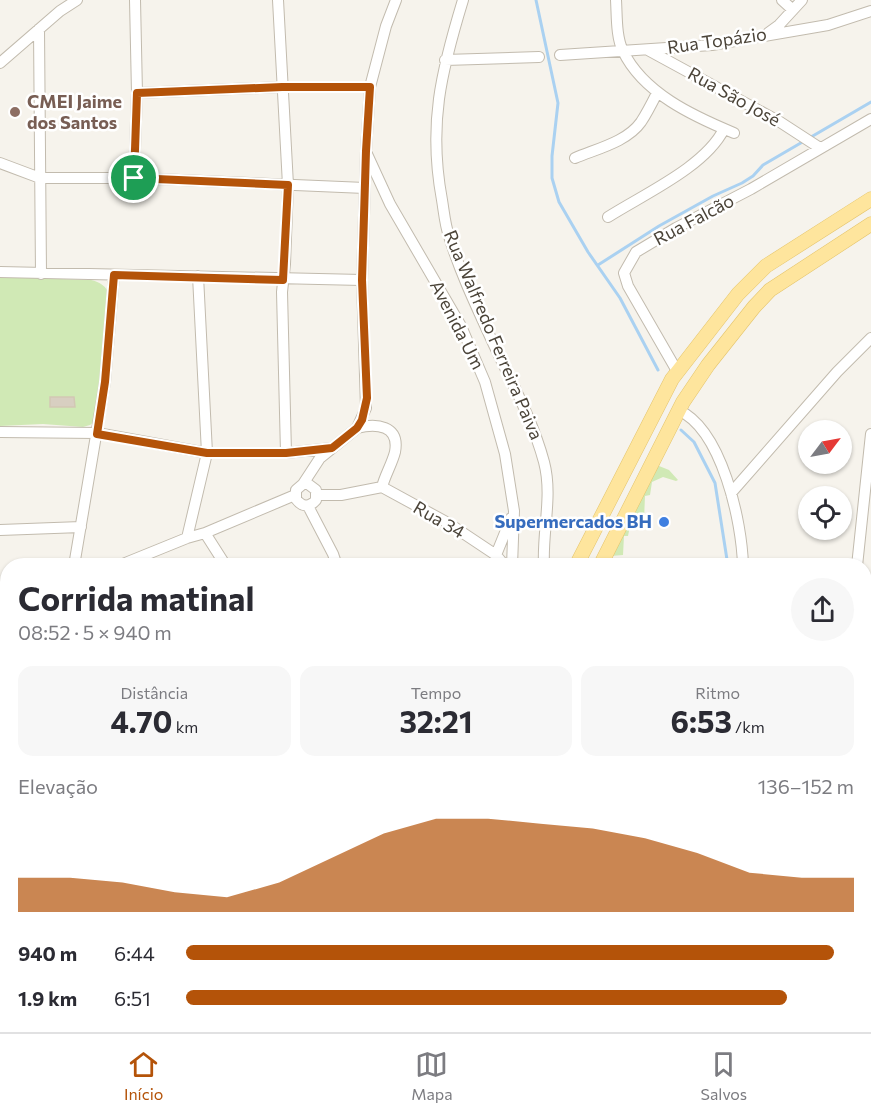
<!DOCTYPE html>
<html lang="pt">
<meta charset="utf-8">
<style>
body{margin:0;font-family:Commissioner,sans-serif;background:#f7f7f7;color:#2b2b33;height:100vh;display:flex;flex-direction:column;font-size:22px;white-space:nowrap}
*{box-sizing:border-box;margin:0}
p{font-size:20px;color:#7c7c81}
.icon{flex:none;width:33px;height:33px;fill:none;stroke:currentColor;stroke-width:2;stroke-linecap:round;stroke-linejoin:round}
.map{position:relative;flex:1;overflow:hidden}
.side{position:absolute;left:0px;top:558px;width:872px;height:474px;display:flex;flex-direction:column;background:#fff;border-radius:24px 24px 0 0;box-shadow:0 2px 4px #0004}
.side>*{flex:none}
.needle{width:39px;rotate:58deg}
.buttons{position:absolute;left:798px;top:420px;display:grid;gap:12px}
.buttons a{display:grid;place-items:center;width:54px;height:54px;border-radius:50%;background:#fff;box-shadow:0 2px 4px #0004;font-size:30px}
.pin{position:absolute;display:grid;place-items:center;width:51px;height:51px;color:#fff;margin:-26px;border:3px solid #fff;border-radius:50%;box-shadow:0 2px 6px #0007}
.round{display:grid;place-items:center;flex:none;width:63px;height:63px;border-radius:32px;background:#f7f7f7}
.summary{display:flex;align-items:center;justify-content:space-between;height:102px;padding:0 18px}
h1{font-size:33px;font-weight:700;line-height:45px}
.stats{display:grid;grid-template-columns:repeat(3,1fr);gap:9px;height:102px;padding:6px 18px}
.stats div{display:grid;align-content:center;border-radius:15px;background:#f7f7f7;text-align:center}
.stats b{font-size:30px;font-weight:700}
.stats small{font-size:16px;font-weight:400}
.stats p{font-size:16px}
.chart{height:168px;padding:12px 18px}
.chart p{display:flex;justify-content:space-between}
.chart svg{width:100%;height:108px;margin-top:6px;fill:#b45309;opacity:.7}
ul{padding:0 18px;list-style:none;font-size:20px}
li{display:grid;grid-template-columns:96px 72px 1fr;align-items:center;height:45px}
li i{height:15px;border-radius:8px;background:#b45309}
.tab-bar{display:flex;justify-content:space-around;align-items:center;height:84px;border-top:2px solid #e1e1e2;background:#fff;font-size:16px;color:#7c7c81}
.tab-bar a{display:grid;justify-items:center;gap:3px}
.tab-bar .on{color:#b45309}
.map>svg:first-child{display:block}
.green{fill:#d0e9b5}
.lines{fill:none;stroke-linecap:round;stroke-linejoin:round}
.stream{stroke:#aad1f1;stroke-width:3}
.building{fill:#d8cfc1;stroke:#d2c8b4;stroke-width:1.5}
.minor-casing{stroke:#c2bbae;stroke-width:12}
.major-casing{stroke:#e4c46b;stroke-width:15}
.minor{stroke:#fff;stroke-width:10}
.major{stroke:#fee59d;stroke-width:14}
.route-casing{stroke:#fff;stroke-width:12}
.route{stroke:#b45309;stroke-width:8}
.education-dot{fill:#8d6e63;stroke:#fff;stroke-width:2}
.shop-dot{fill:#3f7fe0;stroke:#fff;stroke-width:2}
.labels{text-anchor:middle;stroke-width:5;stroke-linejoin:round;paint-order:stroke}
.street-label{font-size:18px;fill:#4b4439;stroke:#fff}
.education-label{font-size:18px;font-weight:bold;fill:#785e54;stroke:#fff;text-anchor:start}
.shop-label{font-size:18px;font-weight:bold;fill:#366cbe;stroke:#fff;text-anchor:end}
</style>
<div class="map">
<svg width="871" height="1032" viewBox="0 0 871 1032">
<rect width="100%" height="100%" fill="#f6f3ec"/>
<path class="green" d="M0,277L91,280C100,282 106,286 110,295L95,421L90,425L83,427L43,424L0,426Z
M659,466L669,470L678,480L676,481L663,477L652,482L650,495L645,496L644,520L631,521L628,536H624L623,555L611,556L610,565L605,566L656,468Z"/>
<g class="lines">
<path class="stream" d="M536,0L558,103L552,156V178L559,202L588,252L620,298L658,370
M598,265L659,226L713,196L742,183L753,176L763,165L871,102
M681,430L694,442L715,483L728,566
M651,1024L667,1032
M587,1032L599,1024"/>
</g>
<path class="building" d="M50,397H74L75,407H50Z"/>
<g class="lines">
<g class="minor-casing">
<path id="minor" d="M278,0L288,185L285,264L282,292L286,453
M463,0C441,72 428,125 442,200C444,212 445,225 449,236C460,273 478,310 494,345C512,383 533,421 544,462C553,496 542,531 544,566
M616,0C617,16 616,37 623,51C643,93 693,116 734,133
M782,0L793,10
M39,29L41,274
M768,33L779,25L802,0
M648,50L780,122L820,148
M560,55L712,45L828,25L871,11
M445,60L539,57
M0,63L60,11L77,0
M137,93L282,87H370
M367,154L390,204L461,326L485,382L505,454L514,511L512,566
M575,158C596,149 627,142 641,122C647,113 652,103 657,93
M0,163L40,178H134L365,188
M134,178L137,93L135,0
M608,217C644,194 705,167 724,129
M0,272L362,280
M677,371L628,286L624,273L636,252L676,228L751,189L871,119
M678,410C722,429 742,522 743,566
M357,428C376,423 400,425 395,452C392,464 385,475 382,487
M0,432L97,433L207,453H286L332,448
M303,484H308L316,490V500C309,508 302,507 296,499V490L303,484L320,458L357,428L366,408L362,280L366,151L370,87L386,26L396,0
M382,487L448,523L496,555L505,566
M731,493L837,372L871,338
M317,495H341L382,487
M308,506L333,554L337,566
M0,530L81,527
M205,533L226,566
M187,538L207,453L198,276
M74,566L105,382L114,275
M118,566L187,538L205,533L295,495
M495,566L496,555L511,518
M857,566L871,434
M864,728L871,737
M864,821L871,822
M0,866L8,835
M864,942L871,937
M864,1016L871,1026
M753,1024L759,1032
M65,1032L67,1024
M168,1032L169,1024
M236,1032L249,1024
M269,1032L271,1024
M533,1032L543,1024"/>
</g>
<g class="major-casing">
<path id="major" d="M576,566L672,379L738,294L766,266L871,199
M600,566L683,402L708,365L754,307L770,290L871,224
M361,1032L362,1024
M374,1032L376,1024"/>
</g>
<use href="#minor" class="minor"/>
<use href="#major" class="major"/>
</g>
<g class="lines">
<g class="route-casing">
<path id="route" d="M282,87H370L366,151L362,280L367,398L362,420L357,428L332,448L286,453H207L97,434L105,382L114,275L283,280L288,185L134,178L137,93Z"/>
</g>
<use href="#route" class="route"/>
</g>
<circle class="education-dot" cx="15" cy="112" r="6"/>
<circle class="shop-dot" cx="664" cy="522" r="6"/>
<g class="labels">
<g class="street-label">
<text transform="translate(717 41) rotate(-8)" y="6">Rua Topázio</text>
<text transform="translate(734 97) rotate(29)" y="6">Rua São José</text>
<text transform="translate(694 220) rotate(-28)" y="6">Rua Falcão</text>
<text transform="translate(457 325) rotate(63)" y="6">Avenida Um</text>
<text transform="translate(493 335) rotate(67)" y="6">Rua Walfredo Ferreira Paiva</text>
<text transform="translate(439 520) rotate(30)" y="6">Rua 34</text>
</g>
<g class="education-label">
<text x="27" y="108">CMEI Jaime<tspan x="27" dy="21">dos Santos</tspan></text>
</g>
<g class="shop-label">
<text x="652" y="528">Supermercados BH</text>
</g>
</g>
</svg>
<div class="buttons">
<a><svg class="needle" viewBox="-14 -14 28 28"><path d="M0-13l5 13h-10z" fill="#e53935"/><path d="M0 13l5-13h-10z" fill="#7c7c81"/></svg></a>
<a><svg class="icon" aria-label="locate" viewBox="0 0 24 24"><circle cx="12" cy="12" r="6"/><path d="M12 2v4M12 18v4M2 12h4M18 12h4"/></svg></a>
</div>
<div class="pin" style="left:134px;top:178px;background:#1e9e55"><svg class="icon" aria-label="arrive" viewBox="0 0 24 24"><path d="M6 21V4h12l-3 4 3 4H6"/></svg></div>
<section class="side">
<div class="summary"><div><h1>Corrida matinal</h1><p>08:52 · 5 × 940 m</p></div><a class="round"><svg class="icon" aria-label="share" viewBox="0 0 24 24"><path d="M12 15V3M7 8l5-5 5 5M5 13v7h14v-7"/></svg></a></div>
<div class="stats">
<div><p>Distância</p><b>4.70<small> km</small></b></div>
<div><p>Tempo</p><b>32:21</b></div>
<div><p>Ritmo</p><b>6:53<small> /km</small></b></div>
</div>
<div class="chart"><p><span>Elevação</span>136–152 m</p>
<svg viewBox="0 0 160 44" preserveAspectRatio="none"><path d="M0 44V30L10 30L20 32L30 36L40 38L50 32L60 22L70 12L80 6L90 6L100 8L110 10L120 14L130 20L140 28L150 30L160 30V44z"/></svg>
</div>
<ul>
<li><b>940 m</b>6:44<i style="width:97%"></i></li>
<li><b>1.9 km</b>6:51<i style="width:90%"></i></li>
</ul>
</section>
</div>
<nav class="tab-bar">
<a class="on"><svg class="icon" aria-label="home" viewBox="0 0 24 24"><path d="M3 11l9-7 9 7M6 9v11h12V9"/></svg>Início</a>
<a><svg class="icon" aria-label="map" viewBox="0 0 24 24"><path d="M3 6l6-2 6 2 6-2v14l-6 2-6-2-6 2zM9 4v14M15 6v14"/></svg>Mapa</a>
<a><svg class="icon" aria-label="saved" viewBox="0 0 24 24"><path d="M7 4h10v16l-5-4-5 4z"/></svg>Salvos</a>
</nav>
